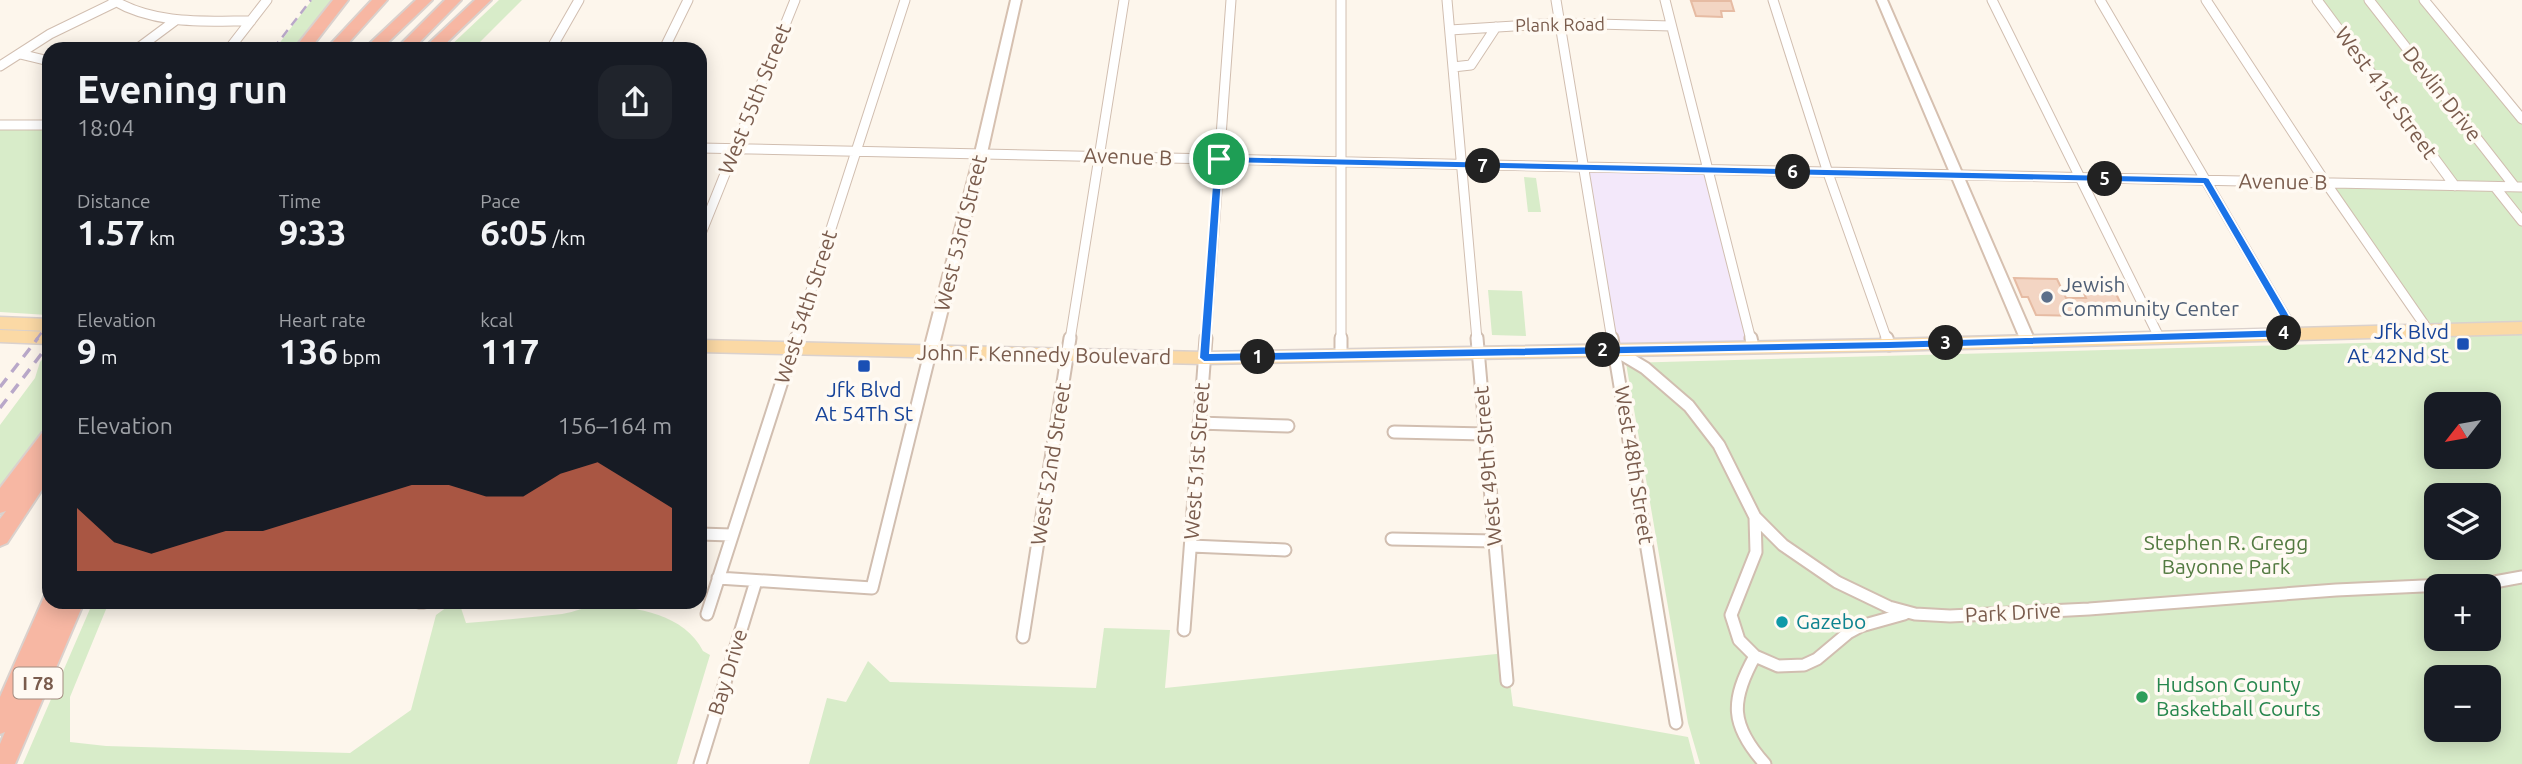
<!DOCTYPE html>
<meta charset="utf-8">
<style>
body{margin:0;font-family:Ubuntu,sans-serif;background:#20242c;color:#f1f3f6;height:100vh;display:flex;flex-direction:column;font-size:26px;white-space:nowrap}
*{box-sizing:border-box;margin:0}
p{font-size:23px;color:#9ea1a6}
.icon{flex:none;width:38px;height:38px;fill:none;stroke:currentColor;stroke-width:2;stroke-linecap:round;stroke-linejoin:round}
.map{position:relative;flex:1;overflow:hidden}
.panel{position:absolute;left:42px;top:42px;width:665px;height:567px;display:flex;flex-direction:column;background:#171b24;border-radius:21px;box-shadow:0 4px 18px #0003}
.panel>*{flex:none}
.needle{width:46px;rotate:239deg}
.fabs{position:absolute;left:2424px;top:392px;display:grid;gap:14px}
.fabs a{display:grid;place-items:center;width:77px;height:77px;border-radius:14px;background:#171b24;box-shadow:0 4px 18px #0003;font-size:35px}
.pin{position:absolute;display:grid;place-items:center;width:60px;height:60px;color:#fff;margin:-30px;border:4px solid #fff;border-radius:50%;box-shadow:0 2px 7px #0007}
.km{position:absolute;width:35px;height:35px;margin:-18px;border-radius:50%;background:#222;color:#fff;font-size:19px;line-height:35px;text-align:center}
.round{display:grid;place-items:center;flex:none;width:74px;height:74px;border-radius:21px;background:#20242c}
.overview{display:flex;align-items:center;justify-content:space-between;height:119px;padding:0 35px}
h1{font-size:38px;font-weight:600;line-height:52px}
.figures{display:grid;grid-template-columns:repeat(3,1fr);gap:10px;height:119px;padding:7px 35px}
.figures div{display:grid;align-content:center}
.figures b{font-size:35px;font-weight:600}
.figures small{font-size:19px;font-weight:400}
.figures p{font-size:19px}
.chart{height:196px;padding:14px 35px}
.chart p{display:flex;justify-content:space-between}
.chart svg{width:100%;height:126px;margin-top:7px;fill:#e76f51;opacity:.7}
.map>svg:first-child{display:block}
.education{fill:#f3e8fa}
.green{fill:#d8ecc9;fill-rule:evenodd}
.building{fill:#f3d5c3;stroke:#e6bba3;stroke-width:2}
.lines{fill:none;stroke-linecap:round;stroke-linejoin:round}
.street-far1-casing{stroke:#d1beb0;stroke-width:11}
.street-casing{stroke:#d1beb0;stroke-width:15}
.secondary-casing{stroke:#d6c0b0;stroke-width:4}
.primary-casing{stroke:#dad1cd;stroke-width:3}
.highway-casing{stroke:#dad1cd;stroke-width:4}
.street-far1{stroke:#fff;stroke-width:9}
.street{stroke:#fff;stroke-width:11}
.secondary{fill:#fff;fill-rule:evenodd}
.primary{fill:#fbd9a5;fill-rule:evenodd}
.highway{fill:#f7b7a3;fill-rule:evenodd}
.rail-far1{stroke:#b9a8c9;stroke-width:2.5;stroke-dasharray:9 6;stroke-linecap:butt}
.rail{stroke:#b9a8c9;stroke-width:3.5;stroke-dasharray:11 8;stroke-linecap:butt}
.route{fill:#1a73e8;stroke:#fff;stroke-width:2;fill-rule:evenodd}
.service-dot{fill:#5c6f8a;stroke:#fffaf3;stroke-width:2.5}
.transit-dot{fill:#1a4fb4;stroke:#fffaf3;stroke-width:2.5}
.culture-dot{fill:#0f9aa8;stroke:#fffaf3;stroke-width:2.5}
.leisure-dot{fill:#2e9e5b;stroke:#fffaf3;stroke-width:2.5}
.labels{text-anchor:middle;stroke-width:7;stroke-linejoin:round;paint-order:stroke}
.far-street-label{font-size:18px;fill:#7a5c4d;stroke:#fffaf3}
.shield{fill:#fffaf3;stroke:#a28b7f;stroke-width:2}
.shield-label{font-size:19px;font-weight:bold;fill:#7a5c4d}
.street-label{font-size:21px;fill:#7a5c4d;stroke:#fffaf3}
.service-label{font-size:21px;fill:#4e5e75;stroke:#fffaf3;text-anchor:start}
.transit-label{font-size:21px;fill:#164399;stroke:#fffaf3;text-anchor:end}
.park-label{font-size:21px;fill:#537a41;stroke:#fffaf3}
.culture-label{font-size:21px;fill:#0d838f;stroke:#fffaf3;text-anchor:start}
.leisure-label{font-size:21px;fill:#27864d;stroke:#fffaf3;text-anchor:start}
</style>
<div class="map">
<svg width="2522" height="764" viewBox="0 0 2522 764">
<rect width="100%" height="100%" fill="#fdf6ec"/>
<path class="education" d="M1585,169L1709,171L1753,347L1615,350Z"/>
<path class="green" d="M312,0H336L297,49H275Z
M499,0H522L473,49H447Z
M2317,0H2424L2522,119V764H1700L1688,723L1626,363L2435,341L2330,183L2453,186ZM2436,404H2488V457H2436ZM2436,495H2488V548H2436ZM2436,586H2488V639H2436ZM2436,677H2488V730H2436Z
M0,125L49,126L48,315L0,312Z
M1524,177L1536,178L1541,212H1528Z
M1488,290L1522,291L1526,336L1492,335Z
M49,352V421L0,487V425L35,378L40,362Z
M93,602H109L70,697V742L106,746L350,753L411,710L436,615L454,602H459L466,623C498,621 530,617 562,614C575,612 587,606 599,606C637,606 685,615 703,651L710,655L677,764H23Z
M1104,628L1170,630L1165,688L1506,653L1513,706L1688,737L1695,764H809L827,698L846,702L868,661L890,682L1096,688Z"/>
<path class="building" d="M1691,1H1731L1734,11H1721L1722,17L1696,16Z
M2014,278L2057,279L2066,298H2086L2080,284L2112,285L2127,317L2036,315L2028,297H2022Z"/>
<g class="lines">
<g class="street-far1-casing">
<path id="street-far1" d="M113,0C155,25 204,21 251,21
M1341,0V340
M1447,0L1477,340
M1556,0L1612,340
M1665,0L1751,340
M1773,0L1828,173L1887,340
M1992,0L2159,337
M2100,0L2295,333
M2206,0L2326,183L2428,330
M2317,0L2455,186
M2369,0L2515,187
M2424,0L2522,119
M1450,30L1560,23L1671,26
M137,49L176,20
M229,49L267,0
M551,49L579,0
M664,49L688,0
M20,54L49,61
M0,66L50,34L116,2
M1453,67L1471,65L1496,27
M0,125H49
M700,148L2522,187
M2495,187L2522,221
M700,236L795,0
M795,340L905,0
M1070,340L1124,0
M1206,340L1231,0"/>
</g>
<g class="street-casing">
<path id="street" d="M1341,338V355
M1477,338L1507,681
M1612,338L1676,723
M1751,338L1753,347
M1887,338L1889,345
M1615,350L1645,368L1689,406L1719,445L1755,517L1783,545L1837,582L1889,607L1915,614L1950,616L2089,609L2336,590L2489,583L2522,577
M1199,423L1288,426
M1394,432L1486,434
M1755,517L1756,552L1731,615L1739,640L1755,656L1778,666L1804,665L1817,659L1848,633L1861,626L1904,614
M700,534L731,535
M1392,539L1495,541
M1191,546L1285,550
M718,578L872,588L930,353
M419,602H424
M707,614L796,338
M1184,630L1206,338
M1023,637L1070,338
M1755,656C1730,701 1730,725 1765,764
M700,764L756,581"/>
</g>
<g class="secondary-casing">
<path id="secondary" d="M1011,0H1021L987,153L937,353L930,358L923,353L975,153Z
M1877,0H1887L2035,341L2033,345H2023L2021,341Z"/>
</g>
<g class="primary-casing">
<path id="primary" d="M0,317L49,319V331L0,329Z
M2522,322V334L1889,351L1204,364L700,352V340L1204,352L1889,339Z
M0,330L49,332V344L0,342Z"/>
</g>
<g class="highway-casing">
<path id="highway" d="M333,0H348L310,49H294Z
M372,0H387L343,49H326Z
M416,0H432L381,49H364Z
M445,0H461L413,49H396Z
M475,0H491L440,49H423Z
M49,431V479L7,543L0,546V519L6,511L0,513V488L42,433Z
M49,594V602H84L15,764H0V744L5,732L0,734V697L45,595Z"/>
</g>
<use href="#street-far1" class="street-far1"/>
<use href="#street" class="street"/>
<use href="#secondary" class="secondary"/>
<use href="#primary" class="primary"/>
<use href="#highway" class="highway"/>
<path class="rail-far1" d="M273,49L311,0
M36,340L49,323"/>
<path class="rail" d="M0,387L38,338
M0,408L49,344"/>
</g>
<path class="route" d="M1219,156L2206,177L2209,178L2300,333L2295,337L1889,349L1204,362L1199,358L1214,159ZM1223,163L2203,184L2287,329L1889,341L1210,353Z"/>
<circle class="service-dot" cx="2047" cy="297" r="7"/>
<g class="transit-dot">
<rect x="2456" y="337" width="14" height="14" rx="3.5"/>
<rect x="857" y="359" width="14" height="14" rx="3.5"/>
</g>
<circle class="culture-dot" cx="1782" cy="622" r="7"/>
<circle class="leisure-dot" cx="2142" cy="697" r="7"/>
<g class="labels">
<g class="far-street-label">
<text transform="translate(1560 25) rotate(-1)" y="6">Plank Road</text>
</g>
<rect class="shield" x="13.5" y="667.5" width="49" height="31" rx="5"/>
<g class="shield-label">
<text x="38" y="690">I 78</text>
</g>
<g class="street-label">
<text transform="translate(2386 93) rotate(54)" y="7">West 41st Street</text>
<text transform="translate(2442 94) rotate(52)" y="7">Devlin Drive</text>
<text transform="translate(755 99) rotate(-68)" y="7">West 55th Street</text>
<text transform="translate(1128 157) rotate(2)" y="7">Avenue B</text>
<text transform="translate(2283 182) rotate(1)" y="7">Avenue B</text>
<text transform="translate(961 233) rotate(-76)" y="7">West 53rd Street</text>
<text transform="translate(806 307) rotate(-72)" y="7">West 54th Street</text>
<text transform="translate(1044 355) rotate(1)" y="7">John F. Kennedy Boulevard</text>
<text transform="translate(1197 461) rotate(-86)" y="7">West 51st Street</text>
<text transform="translate(1051 464) rotate(-81)" y="7">West 52nd Street</text>
<text transform="translate(1634 465) rotate(81)" y="7">West 48th Street</text>
<text transform="translate(1488 466) rotate(-95)" y="7">West 49th Street</text>
<text transform="translate(2013 613) rotate(-3)" y="7">Park Drive</text>
<text transform="translate(728 672) rotate(-73)" y="7">Bay Drive</text>
</g>
<g class="service-label">
<text x="2061" y="292">Jewish<tspan x="2061" dy="24">Community Center</tspan></text>
</g>
<g class="transit-label">
<text x="2449" y="339">Jfk Blvd<tspan x="2449" dy="24">At 42Nd St</tspan></text>
<text x="864" y="397" text-anchor="middle">Jfk Blvd<tspan x="864" dy="24">At 54Th St</tspan></text>
</g>
<g class="park-label">
<text x="2226" y="550">Stephen R. Gregg<tspan x="2226" dy="24">Bayonne Park</tspan></text>
</g>
<g class="culture-label">
<text x="1796" y="629">Gazebo</text>
</g>
<g class="leisure-label">
<text x="2156" y="692">Hudson County<tspan x="2156" dy="24">Basketball Courts</tspan></text>
</g>
</g>
</svg>
<div class="fabs">
<a><svg class="needle" viewBox="-14 -14 28 28"><path d="M0-13l5 13h-10z" fill="#e53935"/><path d="M0 13l5-13h-10z" fill="#9ea1a6"/></svg></a>
<a><svg class="icon" aria-label="layers" viewBox="0 0 24 24"><path d="M12 4l9 5-9 5-9-5zM3 14l9 5 9-5"/></svg></a>
<a>+</a>
<a>−</a>
</div>
<div class="pin" style="left:1219px;top:159px;background:#1e9e55"><svg class="icon" aria-label="arrive" viewBox="0 0 24 24"><path d="M6 21V4h12l-3 4 3 4H6"/></svg></div>
<b class="km" style="left:1258px;top:357px">1</b>
<b class="km" style="left:1603px;top:350px">2</b>
<b class="km" style="left:1946px;top:343px">3</b>
<b class="km" style="left:2284px;top:333px">4</b>
<b class="km" style="left:2105px;top:179px">5</b>
<b class="km" style="left:1793px;top:172px">6</b>
<b class="km" style="left:1483px;top:166px">7</b>
<section class="panel">
<div class="overview"><div><h1>Evening run</h1><p>18:04</p></div><a class="round"><svg class="icon" aria-label="share" viewBox="0 0 24 24"><path d="M12 15V3M7 8l5-5 5 5M5 13v7h14v-7"/></svg></a></div>
<div class="figures">
<div><p>Distance</p><b>1.57<small> km</small></b></div>
<div><p>Time</p><b>9:33</b></div>
<div><p>Pace</p><b>6:05<small> /km</small></b></div>
</div>
<div class="figures">
<div><p>Elevation</p><b>9<small> m</small></b></div>
<div><p>Heart rate</p><b>136<small> bpm</small></b></div>
<div><p>kcal</p><b>117</b></div>
</div>
<div class="chart"><p><span>Elevation</span>156–164 m</p>
<svg viewBox="0 0 160 44" preserveAspectRatio="none"><path d="M0 44V22L10 34L20 38L30 34L40 30L50 30L60 26L70 22L80 18L90 14L100 14L110 18L120 18L130 10L140 6L150 14L160 22V44z"/></svg>
</div>
</section>
</div>
